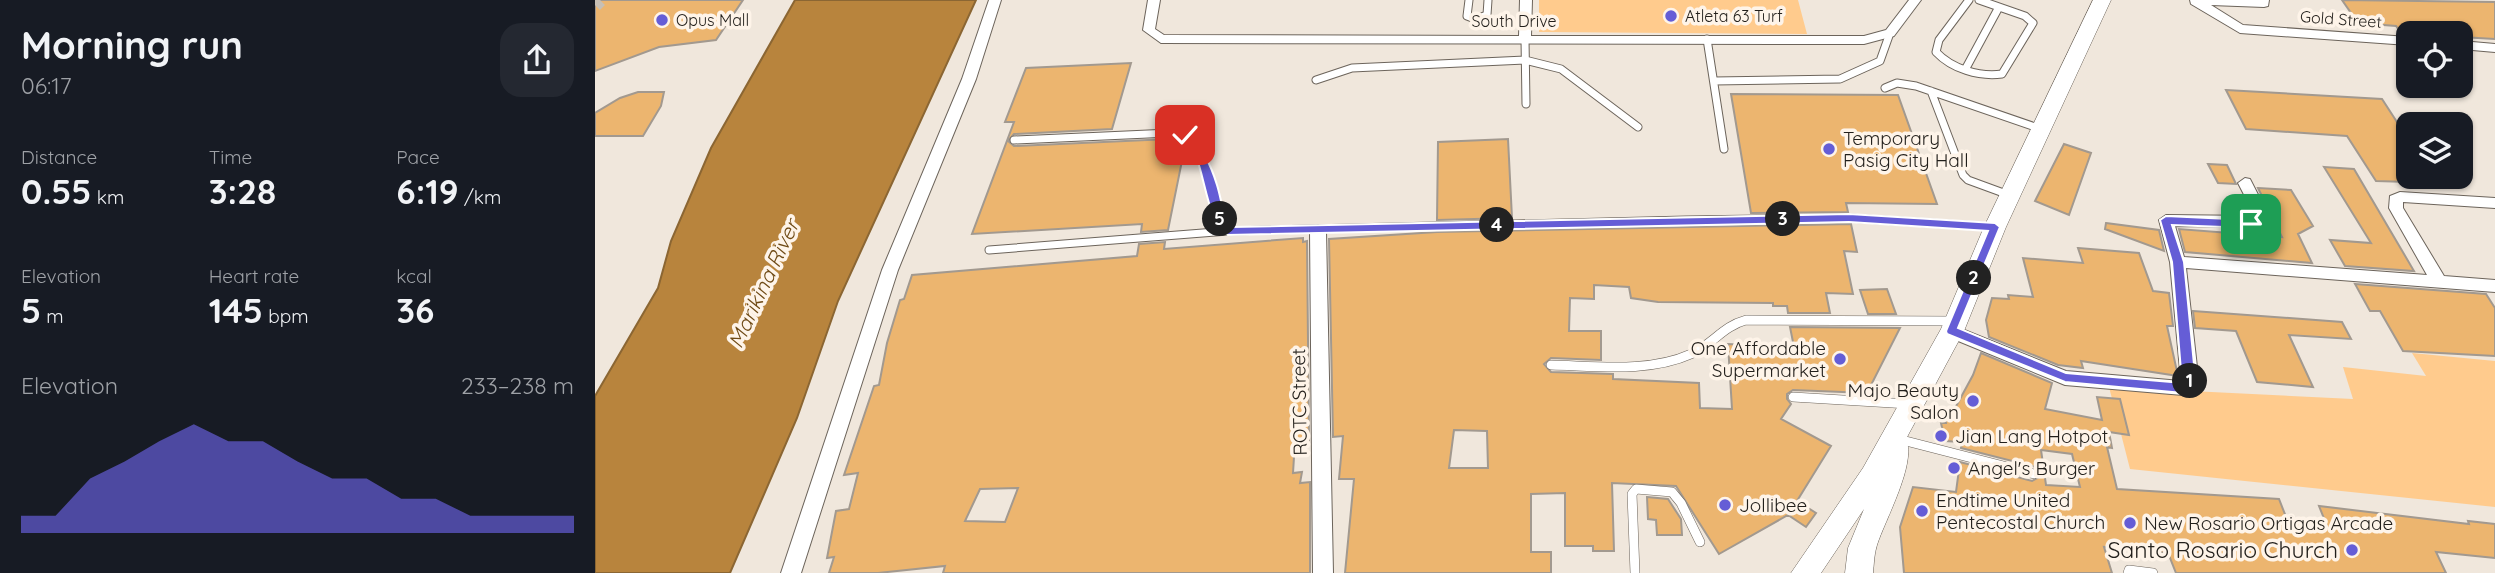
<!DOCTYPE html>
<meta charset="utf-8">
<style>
body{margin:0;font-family:Quicksand,sans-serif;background:#242831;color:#f1f3f6;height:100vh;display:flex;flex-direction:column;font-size:26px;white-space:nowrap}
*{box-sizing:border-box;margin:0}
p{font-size:23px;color:#9ea1a6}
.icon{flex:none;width:38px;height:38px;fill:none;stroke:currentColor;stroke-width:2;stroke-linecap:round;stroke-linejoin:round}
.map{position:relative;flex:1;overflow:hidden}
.panel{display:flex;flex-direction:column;background:#171b24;width:595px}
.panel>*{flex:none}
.tools{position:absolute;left:1801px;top:21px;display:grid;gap:14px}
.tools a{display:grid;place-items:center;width:77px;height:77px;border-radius:14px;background:#171b24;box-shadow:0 2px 5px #0004;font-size:35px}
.pin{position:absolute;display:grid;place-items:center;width:60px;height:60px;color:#fff;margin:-30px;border-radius:14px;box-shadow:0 4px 10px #0006}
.km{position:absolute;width:35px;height:35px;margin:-18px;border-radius:50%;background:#222;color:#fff;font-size:19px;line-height:35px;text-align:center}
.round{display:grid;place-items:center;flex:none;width:74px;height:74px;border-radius:21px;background:#242831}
.headline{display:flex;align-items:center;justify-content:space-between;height:119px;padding:0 21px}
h1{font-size:38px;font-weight:700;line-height:52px}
.figures{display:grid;grid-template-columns:repeat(3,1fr);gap:10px;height:119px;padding:7px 21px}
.figures div{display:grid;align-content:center}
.figures b{font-size:35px;font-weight:700}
.figures small{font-size:19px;font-weight:400}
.figures p{font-size:19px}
.chart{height:196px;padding:14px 21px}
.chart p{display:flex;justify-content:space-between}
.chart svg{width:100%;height:126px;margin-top:7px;fill:#655dd6;opacity:.7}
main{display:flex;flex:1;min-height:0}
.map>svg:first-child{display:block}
.green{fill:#ffcb8d}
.water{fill:#b8843d;stroke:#8b6633;stroke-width:2}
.building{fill:#ecb56f;stroke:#a2998f;stroke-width:2;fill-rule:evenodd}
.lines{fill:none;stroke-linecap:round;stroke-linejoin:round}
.street-tunnel{stroke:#c7bfb5;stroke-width:14;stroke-dasharray:14 7;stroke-linecap:butt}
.lane-far1-casing{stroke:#6c645b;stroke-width:9}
.lane-casing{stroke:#6c645b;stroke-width:10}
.street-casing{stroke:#6c645b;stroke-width:2}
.secondary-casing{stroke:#6c645b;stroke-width:1}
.lane-far1{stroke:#fff;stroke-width:7}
.lane{stroke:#fff;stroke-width:9}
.street{fill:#fff;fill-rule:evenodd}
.secondary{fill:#fff;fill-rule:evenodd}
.route{fill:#655dd6;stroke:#fff;stroke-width:2}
.poi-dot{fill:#655dd6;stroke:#fef4e9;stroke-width:2.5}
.labels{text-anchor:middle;stroke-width:7;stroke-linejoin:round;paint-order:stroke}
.far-poi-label{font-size:16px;fill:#221f1b;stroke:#fef4e9;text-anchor:start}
.far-street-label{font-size:16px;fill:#221f1b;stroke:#fef4e9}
.poi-label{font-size:19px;fill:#221f1b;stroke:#fef4e9;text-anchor:start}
.street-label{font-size:19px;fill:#221f1b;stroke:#fef4e9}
.water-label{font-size:21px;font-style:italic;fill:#6f4a15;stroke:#fef4e9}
.near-poi-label{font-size:23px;fill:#221f1b;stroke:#fef4e9;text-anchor:end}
</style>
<main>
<section class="panel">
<div class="headline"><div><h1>Morning run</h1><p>06:17</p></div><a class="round"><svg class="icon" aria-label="share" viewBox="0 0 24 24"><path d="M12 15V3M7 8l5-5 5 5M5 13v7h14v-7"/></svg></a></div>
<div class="figures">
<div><p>Distance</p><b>0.55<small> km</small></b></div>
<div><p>Time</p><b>3:28</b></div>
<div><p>Pace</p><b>6:19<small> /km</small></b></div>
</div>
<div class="figures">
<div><p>Elevation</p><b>5<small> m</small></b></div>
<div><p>Heart rate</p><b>145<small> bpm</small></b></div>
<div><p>kcal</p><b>36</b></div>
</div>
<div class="chart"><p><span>Elevation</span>233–238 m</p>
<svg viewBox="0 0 160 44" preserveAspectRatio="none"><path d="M0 44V38L10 38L20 25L30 19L40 12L50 6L60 12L70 12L80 19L90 25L100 25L110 32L120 32L130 38L140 38L150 38L160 38V44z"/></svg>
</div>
</section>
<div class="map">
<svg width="1900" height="573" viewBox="0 0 1900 573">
<rect width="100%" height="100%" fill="#f0e7dc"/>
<path class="green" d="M944,0H1203L1212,34L944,32Z
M1817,353L1900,361V507L1535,469L1514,387L1758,399L1748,367L1831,376Z"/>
<path class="water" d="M200,0H381L243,301L202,418L135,573H0V396L63,288L76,241L116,148Z"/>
<path class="building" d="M0,0H148L121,40L64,47L0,71Z
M1747,0L1900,2V39L1866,37V33H1806L1801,26L1763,23Z
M536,63L517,129L419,134L413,141L419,146L574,139L587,144L590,146L573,230L546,232L547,224L377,234L419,122H410L431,68Z
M1631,90L1787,99L1813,139V182L1781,181L1752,136L1651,129Z
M43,92H69L66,106L48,136H0V113L25,98Z
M1136,94L1303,95L1342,204L1251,203L1253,212L1156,213Z
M913,139L917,218L842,220L843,142Z
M1469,144L1496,153L1474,215L1440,201Z
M1613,164L1632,165L1641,184L1623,183Z
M1729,167L1759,169L1819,271L1750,266L1735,240L1776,243Z
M1663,188L1696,190L1718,226L1703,234L1717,263L1590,252L1584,229L1687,237Z
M1511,223L1564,230L1569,251L1510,229Z
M1256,224L1262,252L1249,251L1258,294L1231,293L1235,313H1193L1192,306H1178V303L1063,302L1036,298L1034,287L999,285V299L975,298L974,331H1006V360L956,358L949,364L956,372L1018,374V379L1104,383L1105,408L1137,409L1133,344L1199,347L1195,327L1305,328L1272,393L1198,390L1192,394V399L1196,404L1186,419L1236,446L1202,501L1221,513L1211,527L1193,515L1124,554L1081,486L1017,483L1019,551H998V546H970V493L936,494V552H956V573H750L759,479H744L748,436L738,437L734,239L842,232ZM859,430L892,431L893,468H854Z
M708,238V242L712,241L714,440L700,441L698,473L707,472L705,483L715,482V573H348L350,566L283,573H234L239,557L232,558L241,511L254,509L263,473L249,475L279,386L284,385L292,343L305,300L309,299L317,275L542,256L544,244L570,242L569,249ZM423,488L410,522L370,521L385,489Z
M1483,248L1544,253L1558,291L1574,293L1578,326H1572L1583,376L1486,361L1488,368L1463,365L1394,337L1391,320L1397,298L1414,299L1413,295L1438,297L1428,258L1488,263Z
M1760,284L1891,294L1900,308V356L1808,351L1785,311H1775Z
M1292,289L1301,314H1273L1265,290Z
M1598,311L1747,322L1756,339L1694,335L1718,387L1662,382L1641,331L1600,328Z
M1386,353L1457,383L1450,409L1507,420L1502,397L1525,399L1534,435L1514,432L1517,448L1512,447L1522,489L1684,499L1693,522L1732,526L1724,506L1874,524L1873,521L1900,524V558L1841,552L1851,573H1581L1573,553L1509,547L1517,573H1309L1305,527L1318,487L1361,492L1365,462L1437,481L1446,476L1441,467L1366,448L1367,442L1350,441L1346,423H1351L1349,411L1358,412L1378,375ZM1446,450L1477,454L1485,487L1451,485Z
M1052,497L1073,499L1086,519L1087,535H1062L1061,520L1053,519Z"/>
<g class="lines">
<path class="street-tunnel" d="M0,5L5,0"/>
<g class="lane-far1-casing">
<path id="lane-far1" d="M874,0L872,16L880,19L892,15L893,0
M1374,0L1344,40L1341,52C1357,69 1384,77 1407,74L1438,23L1430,16L1384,0
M930,39L931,104
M1112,39L1129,149
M1371,68L1404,7
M721,80L757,68L930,60L966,69L1043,127
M1119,81L1245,79L1285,61L1295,33
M1290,88L1302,83L1321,86L1446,129
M1336,91L1368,175L1373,180L1414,195
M419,140L575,133C621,142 610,197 633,231
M394,250L633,231L1091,220L1254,218L1397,227"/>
</g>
<g class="lane-casing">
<path id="lane" d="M956,365C1001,366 1054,373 1096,354C1117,345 1128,326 1151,320L1360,321
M1198,397L1314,404
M1303,439L1439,474
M1040,573L1037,494L1041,489L1077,492L1086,503L1105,542
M1533,573L1534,570L1558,573"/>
</g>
<g class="street-casing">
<path id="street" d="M394,0H406L381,79L303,270L206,573H186L287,270L367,79Z
M553,0H565L560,29L569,35L924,36L925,0H937L936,36H1269L1291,30L1314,0H1326L1299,36L1269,44L566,43L548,30Z
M1595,0H1674L1673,6L1669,7L1616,5L1648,25L1813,37V45L1645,33L1596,4Z
M1866,41L1900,44V52L1866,49Z
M1650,178L1655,179L1675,218L1669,226L1664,227L1580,226L1589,257L1832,275L1794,208L1795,196L1805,192L1900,198V208L1808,202V208L1849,276L1900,280V292L1591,268L1604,385L1601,390L1588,395L1470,385L1351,336L1349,331L1351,326L1357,325L1471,371L1586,381L1575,262L1564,220L1571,215L1660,216L1643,183Z
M723,225L731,231L738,573H718L715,231Z"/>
</g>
<g class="secondary-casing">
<path id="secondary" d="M1498,0H1516L1411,227L1369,331L1311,439C1322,463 1290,520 1282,545C1279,554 1279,564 1278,573H1250L1253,548L1269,509L1226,573H1196L1268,468L1346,329L1389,227Z"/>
</g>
<use href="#lane-far1" class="lane-far1"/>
<use href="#lane" class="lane"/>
<use href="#street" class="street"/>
<use href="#secondary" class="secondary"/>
</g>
<path class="route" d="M586,132H593C608,148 616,165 622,185C627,201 627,214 636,227L1254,214L1400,223L1405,227L1363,328L1471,373L1587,383L1577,262L1565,220L1571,216L1656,220L1661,224L1656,228L1577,225L1589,262L1601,385L1588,393L1470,382L1352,334L1351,331L1393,231L1254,222L633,235C613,225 610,176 600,154C597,148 591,143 586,137Z"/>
<g class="poi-dot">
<circle cx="1076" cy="16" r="7"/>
<circle cx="67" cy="20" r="7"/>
<circle cx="1234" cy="149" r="7"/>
<circle cx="1245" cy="359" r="7"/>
<circle cx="1378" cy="401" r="7"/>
<circle cx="1346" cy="436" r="7"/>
<circle cx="1359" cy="468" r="7"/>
<circle cx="1130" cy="505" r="7"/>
<circle cx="1327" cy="511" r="7"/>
<circle cx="1535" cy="523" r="7"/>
<circle cx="1757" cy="550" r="7"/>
</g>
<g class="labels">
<g class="far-poi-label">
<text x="1090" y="22">Atleta 63 Turf</text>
<text x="81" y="26">Opus Mall</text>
</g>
<g class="far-street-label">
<text transform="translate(1746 19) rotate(4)" y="6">Gold Street</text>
<text x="919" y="27">South Drive</text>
</g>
<g class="poi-label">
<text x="1248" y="145">Temporary<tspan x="1248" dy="22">Pasig City Hall</tspan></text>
<text x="1231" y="355" text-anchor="end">One Affordable<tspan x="1231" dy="22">Supermarket</tspan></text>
<text x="1364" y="397" text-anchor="end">Majo Beauty<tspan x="1364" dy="22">Salon</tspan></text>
<text x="1360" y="443">Jian Lang Hotpot</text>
<text x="1373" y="475">Angel's Burger</text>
<text x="1341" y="507">Endtime United<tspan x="1341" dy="22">Pentecostal Church</tspan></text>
<text x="1144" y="512">Jollibee</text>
<text x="1549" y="530">New Rosario Ortigas Arcade</text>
</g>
<g class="street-label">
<text transform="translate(704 402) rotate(-91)" y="7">ROTC Street</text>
</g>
<g class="water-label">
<text transform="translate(169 284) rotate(-65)" y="7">Marikina River</text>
</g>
<g class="near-poi-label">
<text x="1743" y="558">Santo Rosario Church</text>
</g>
</g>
</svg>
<div class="tools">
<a><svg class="icon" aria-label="locate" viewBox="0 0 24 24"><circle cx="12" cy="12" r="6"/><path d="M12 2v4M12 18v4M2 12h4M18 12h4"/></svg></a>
<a><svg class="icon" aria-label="layers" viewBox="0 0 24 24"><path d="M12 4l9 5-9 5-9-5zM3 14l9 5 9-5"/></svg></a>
</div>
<div class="pin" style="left:1656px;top:224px;background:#1e9e55"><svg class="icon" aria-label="arrive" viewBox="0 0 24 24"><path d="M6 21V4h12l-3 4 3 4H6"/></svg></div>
<div class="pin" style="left:590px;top:135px;background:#d93025"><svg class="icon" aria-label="check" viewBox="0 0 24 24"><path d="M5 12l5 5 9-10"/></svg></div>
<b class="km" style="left:1595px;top:381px">1</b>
<b class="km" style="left:1379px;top:278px">2</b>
<b class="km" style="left:1188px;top:219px">3</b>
<b class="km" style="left:902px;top:225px">4</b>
<b class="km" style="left:625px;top:219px">5</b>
</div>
</main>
